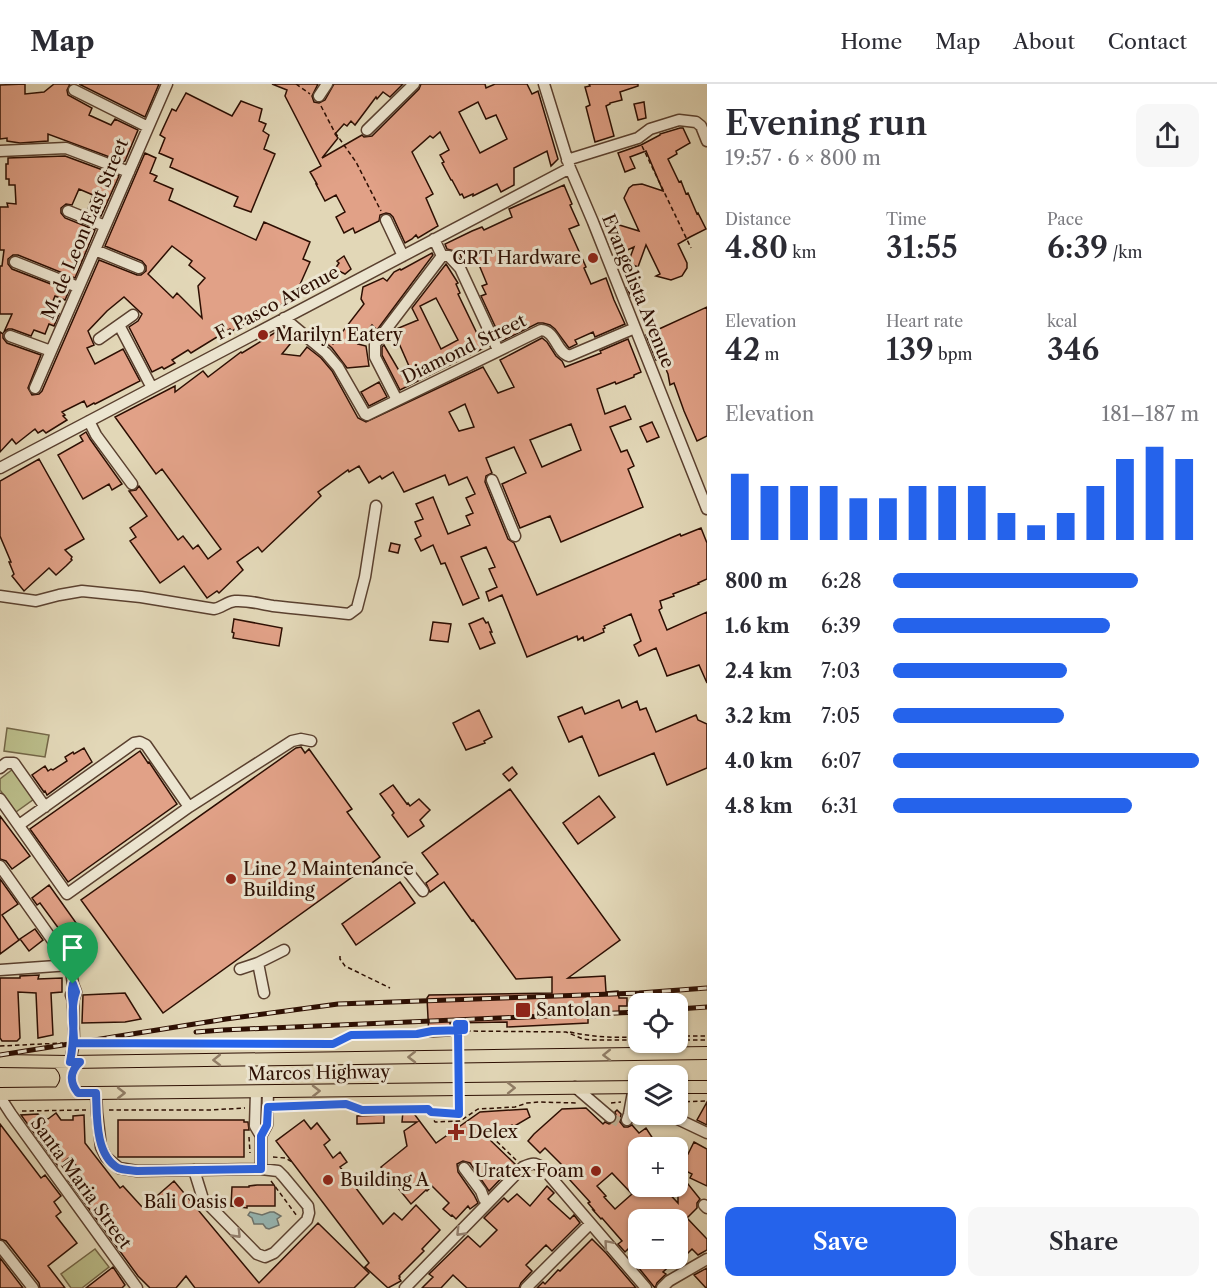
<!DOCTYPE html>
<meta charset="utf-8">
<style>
body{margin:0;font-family:"Libre Caslon Text",serif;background:#f7f7f7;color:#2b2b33;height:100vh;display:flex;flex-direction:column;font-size:22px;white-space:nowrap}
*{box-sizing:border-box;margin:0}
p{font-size:20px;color:#7c7c81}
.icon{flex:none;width:33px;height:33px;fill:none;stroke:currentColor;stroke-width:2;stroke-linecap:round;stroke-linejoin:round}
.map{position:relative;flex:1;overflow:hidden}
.side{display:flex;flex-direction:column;background:#fff;width:510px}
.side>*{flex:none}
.controls{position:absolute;left:628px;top:909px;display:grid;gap:12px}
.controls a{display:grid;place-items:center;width:60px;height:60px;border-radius:12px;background:#fff;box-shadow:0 2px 4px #0004;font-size:30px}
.pin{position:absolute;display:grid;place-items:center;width:51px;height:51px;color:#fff;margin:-62px -26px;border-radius:50% 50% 50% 0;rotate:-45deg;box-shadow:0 0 6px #0007}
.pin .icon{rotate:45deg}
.round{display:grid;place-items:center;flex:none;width:63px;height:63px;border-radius:12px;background:#f7f7f7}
.overview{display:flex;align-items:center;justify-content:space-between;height:102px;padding:0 18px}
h1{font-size:33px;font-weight:600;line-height:45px}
.figures{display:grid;grid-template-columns:repeat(3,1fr);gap:9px;height:102px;padding:6px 18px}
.figures div{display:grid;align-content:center}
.figures b{font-size:30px;font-weight:600}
.figures small{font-size:16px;font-weight:400}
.figures p{font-size:16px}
.chart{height:168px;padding:12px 18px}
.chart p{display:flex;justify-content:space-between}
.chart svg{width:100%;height:108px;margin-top:6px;stroke:#2563eb;stroke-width:6}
.primary-button{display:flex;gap:12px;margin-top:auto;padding:12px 18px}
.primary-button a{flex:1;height:69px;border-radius:12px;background:#2563eb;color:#fff;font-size:24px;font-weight:600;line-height:69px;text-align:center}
.primary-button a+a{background:#f7f7f7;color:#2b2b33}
ul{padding:0 18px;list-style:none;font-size:20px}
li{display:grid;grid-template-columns:96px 72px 1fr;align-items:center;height:45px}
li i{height:15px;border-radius:8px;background:#2563eb}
header{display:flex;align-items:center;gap:36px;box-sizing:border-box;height:84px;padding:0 30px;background:#fff;border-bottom:2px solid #e1e1e2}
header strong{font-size:28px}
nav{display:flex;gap:33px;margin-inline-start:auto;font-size:21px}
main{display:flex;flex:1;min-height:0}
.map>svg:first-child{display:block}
.green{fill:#babc89;stroke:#736546;stroke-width:1.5}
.water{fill:#96b8b6;stroke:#6c746e;stroke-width:1.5}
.building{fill:#e1a187;stroke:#2c0e02;stroke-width:1.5;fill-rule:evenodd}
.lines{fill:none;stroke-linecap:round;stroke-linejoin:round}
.minor-tunnel{stroke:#beaf93;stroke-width:10;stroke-dasharray:10 5;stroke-linecap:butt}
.minor-casing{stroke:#5a402f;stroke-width:13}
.major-casing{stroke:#2c0e02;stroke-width:14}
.path{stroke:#2c0e02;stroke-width:1.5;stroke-dasharray:4.5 3;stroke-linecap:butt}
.minor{stroke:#ece5d0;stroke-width:10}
.major{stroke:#e2d7b7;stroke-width:12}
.rail-casing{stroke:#2c0e02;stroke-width:5}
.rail{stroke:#ece5d0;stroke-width:3;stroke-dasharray:9;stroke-linecap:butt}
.path-bridge{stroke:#2c0e02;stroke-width:1.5;stroke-dasharray:4.5 3;stroke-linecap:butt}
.oneway{stroke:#907d66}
.oneway2{stroke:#968473}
.route-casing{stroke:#fff;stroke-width:12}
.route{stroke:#2563eb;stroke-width:8}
.poi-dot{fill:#8f2418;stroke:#ece5d0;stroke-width:2}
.labels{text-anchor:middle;stroke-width:6;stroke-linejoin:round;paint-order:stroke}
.street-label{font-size:18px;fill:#2c0e02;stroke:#ece5d0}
.poi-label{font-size:18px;fill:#2c0e02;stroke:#ece5d0;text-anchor:start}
</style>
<header>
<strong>Map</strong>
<nav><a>Home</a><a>Map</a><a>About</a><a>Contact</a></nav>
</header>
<main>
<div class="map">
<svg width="707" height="1204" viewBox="0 0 707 1204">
<rect width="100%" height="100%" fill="#e2d7b7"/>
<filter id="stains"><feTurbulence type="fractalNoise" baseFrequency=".00333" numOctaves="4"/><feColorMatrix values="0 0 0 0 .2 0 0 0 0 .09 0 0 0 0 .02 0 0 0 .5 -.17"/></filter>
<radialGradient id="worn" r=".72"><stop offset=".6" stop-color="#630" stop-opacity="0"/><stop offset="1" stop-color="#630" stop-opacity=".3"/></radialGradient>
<path class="green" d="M7,644L49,651L45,673L4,667Z
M13,685L34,715L16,728L0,706V695Z
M95,1165L109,1183L82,1204H71L61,1190Z"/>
<path class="water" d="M250,1128L262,1131L270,1128H274L281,1132L277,1135L279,1141L269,1145L266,1144L263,1140H254L252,1134L248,1131Z"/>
<path class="building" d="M25,0V10L44,8L54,0H70L67,6L68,11L92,24L89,31L111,41L115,35L138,46L125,77L123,78L48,50V57L20,59L7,57V54L0,55V1Z
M79,0H159L145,33Z
M272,0H318L312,12L314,18L319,19L325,16L334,0H403L390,13L383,8L377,15L376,13L355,41L351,37L347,42L344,40L335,50L338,54L322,74L362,51L364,53L372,52L419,5L421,0H485L486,4L495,0H527L532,10L538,7L558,75L551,82L547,67L514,84V101L501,108L497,100L473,112V110L464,114L462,110L460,111L452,96H451L442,79L444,78L440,71L449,66L440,48L433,54L430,52L412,68L433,110L426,114L438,142L418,154L416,151L412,155L405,159L393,133L390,130L386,129L380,131L379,137L355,149L353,144L344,149L336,133L345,128L336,111L325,117L316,100H317L310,88L321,82L285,12L287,6ZM478,18L486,35L496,31L507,55L480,69L459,28Z
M589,0H638V2L620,8L622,16L610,19V20L606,22L614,52L595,58L586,23L590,21L585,3L590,2Z
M186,9L232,32L241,17L262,25L259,37L266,40L263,47L269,51L264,65L275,70L251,128L234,122L238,113L170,83L173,75L159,69L165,54L160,51L172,25L176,27Z
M644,18L646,34L638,36L634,20Z
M680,44H683L690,59L676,67L677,70L668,75L679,98L681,97L686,110L688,109L697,130L698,129L706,145L690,153L678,160L687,179V184L682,192L671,196L656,192L660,190L646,161L638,183L628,179L634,163L623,168L614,149L616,140L639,147L624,114L629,104L633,101L642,100L663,107L646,67L630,73L635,84L625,88L618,69L641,61L660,51V50Z
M145,69L156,74L150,89L157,92L154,97L173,105L169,116L256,156L264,138L310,158L303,175L310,178L294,214L232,247L230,245L191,269L188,266L172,276L175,279L164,285L162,283L152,288L129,243L138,237L142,230L124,213L107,227L88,247L94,261L87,264L95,280L123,265L140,297L95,320L94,319L87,323L84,317L62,328L65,331L63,332L67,336L46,349L43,346L38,349L35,345L16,360L12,355L0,368V248L3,250V254L7,259L41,271L28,304L32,311L39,310L42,307L99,176L137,191H141L146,187V182L142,177L105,162ZM172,162L192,177L189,181L205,194L198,202L202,234L177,209L173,214L148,190Z
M65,72L119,92L101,132L87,127L93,111L79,105L72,121L66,120L61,124V129L65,134L95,146L75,194L18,171H13L8,175V180L12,185L69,207L65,216L55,212L49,227L59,230L54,242L49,240L45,250L34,246L31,252L12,245H8L4,248L12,230H0V182H2L4,166H0V123H8L7,119L16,120L15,101H9V95H6V80H8V74Z
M564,101L572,120L570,121L579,141L569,145L586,183L584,184L591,200L606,194L614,216L625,240L595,253L593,248L575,256L577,260L569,264L555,245L550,241L543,239H538L502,257L481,212L486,210L482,202L487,200L477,176L466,180L462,175L458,165L454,167L447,165L445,160L472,147L482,143L484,146L512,133L509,125Z
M432,169L433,171L377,246L372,241L358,260L366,262L369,282L347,284L332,264L317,251L319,249L333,260L364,220L361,215L363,203L383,194L387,197L394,188L400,185L401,186Z
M344,172L351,185L345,190L335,185L339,179L337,177Z
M446,180L458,199L456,200L460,209L458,210L484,264L400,306L382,271V263L384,261L408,302L416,298L394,248L396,245L418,236L412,224ZM436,214L458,256L441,265L420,222Z
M636,200L639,209L631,213L627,204Z
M707,223V352L697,357L684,327L674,299L670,301L668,290L661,274L656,276L646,251Z
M284,243L295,254L282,270L300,272L307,263L321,274L332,287L358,334L366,338L483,283L498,309L514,303L500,276L542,254L547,258L556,272L562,277L565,283L601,269L600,267L628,255L641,288L634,291V293L616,300L615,298L597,305L605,330L625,322L631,335L610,343L621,368L627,366L634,382L628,385L643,423L561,458L550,432L520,444L502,400L526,389L514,363L486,374L492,389L486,392L485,398L508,455L514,459L537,511L659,459L680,450L681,452L701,444L707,459V495L698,499L699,500L673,510L674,512L660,517L662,524L659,526L667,546L707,528V599L699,581L667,592L656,564L639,572L634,561L641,557L631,530L604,542L605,544L603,545L604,548L584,557L583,553L578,556L577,552L527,573L502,511L489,517L486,508L497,503L489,485L495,483L486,463L461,473L479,514L463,521L445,479L441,480L433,461L421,467L415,455L421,452L415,438L423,435L416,420L433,413L448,450L470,441L466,432L473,429L466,414L475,410L467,393L449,401L445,391L404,408L393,388L382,395L380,392L369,399L359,382L349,388L348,386L318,408L321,412L262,468L258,463L237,478L243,486L219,509L217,507L207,514L184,482L160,499L130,457L136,453L130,444L147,432L129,407L136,406L139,402L178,456L183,452L193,465L198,461L208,475L221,465L162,385L156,390L115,333L175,302V308L203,287L208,293L241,268L242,269ZM465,320L474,343L459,347L449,328ZM571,340L581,366L542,383L530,356Z
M379,298L387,313L369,322L361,308Z
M652,338L659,353L647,358L640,343Z
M86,348L90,355L122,400L112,406L109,400L83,415L58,371L83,357L80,352Z
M39,375L84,455L65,466L72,473L71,475L72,476L66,482L56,491L49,484L24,507L12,492L14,490L9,478H11L0,452V397Z
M391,459L400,461L398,469L389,467Z
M483,534L486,539L488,538L492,548H490L495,559L480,565L469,540Z
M234,535L282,544L279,562L233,554L234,549L232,548Z
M433,538L451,540L448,558L430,556Z
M619,616L622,624L637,617L640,626L646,624L656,648L696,631L698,636L707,640V684L667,701L654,669L599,692L582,652L569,658L558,633L582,623L585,630Z
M479,626L492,653L484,657L485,659L466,666L453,639Z
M301,663L305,669L309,665L352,725L347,728L380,773L163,929L81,816L296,664Z
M84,664L92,678L47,711L45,707L44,708L32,691L45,682L48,687L51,685L53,686L67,677L65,673L73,668L74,670Z
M140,667L148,679L149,678L177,720L68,798L30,745Z
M512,683L517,690L509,697L503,690Z
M393,701L407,720L408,719L410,722L419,715L430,726L420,736L424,742L408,753L392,731L394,729L380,710Z
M510,705L620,856L568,894L605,892L606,908L618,907L619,914H627V922H619V929H608V933L588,934V939L507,943V938L450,939V952L429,953L427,914L429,911L552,909V893L516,895L473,836L472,837L444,798L430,808L426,799L438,790L422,769Z
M599,712L615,733L578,760L563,739Z
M0,732L30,772L12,785L6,777L0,775Z
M0,795L18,820L2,831L19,856L0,870Z
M400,798L415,819L356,861L342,840Z
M49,801L79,843L72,848L66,840L59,845L40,819L37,821L32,814Z
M35,845L43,856L29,867L20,855Z
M83,851L87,857L78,864L73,858Z
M39,891L38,895L62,894V908L51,909L53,951L38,954L36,909L18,908L20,954L17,957H2L0,954V894H20V892Z
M125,909L141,935L125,938L82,939L83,911Z
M707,1018V1041L697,1036Z
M586,1024L603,1040L605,1038L609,1040L615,1038L617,1034L615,1028L617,1026L621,1030L620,1038L624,1043H628L632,1041L639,1049L646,1044L659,1064H639V1102H662L678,1119V1109L688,1100L700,1115L697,1119V1124L687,1134L707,1155V1166L698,1171L692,1165L682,1175L678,1171V1136H639V1174H678L663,1188L666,1190L657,1199L655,1204L638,1183L642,1179L628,1165L625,1168L618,1160L622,1157L602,1134L601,1135L593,1126H594L588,1119L590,1118L559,1084L562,1081L545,1064L540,1069L528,1057L534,1050L562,1025ZM612,1089L632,1110L615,1125L604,1113L606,1112L597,1102Z
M527,1025L530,1033L513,1043L512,1041L489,1055L515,1080L489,1107L470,1079L463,1077L457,1080L458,1088L474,1111L478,1119L470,1125L468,1122L456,1135L452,1131L451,1132L443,1125L449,1119L432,1102L427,1107L426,1106L411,1120L381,1083L407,1062L404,1047L417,1038H402L403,1027H412L436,1059L480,1028Z
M56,1029L61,1036H73V1032L84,1031L85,1059L120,1104L123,1102L143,1124L174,1097L259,1199L318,1139L369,1189L354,1204H195L186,1192L176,1204H150L138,1192L68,1096L80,1087L70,1073L58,1082L21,1031L38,1030L41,1033L48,1035Z
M384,1031V1039L357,1040V1032Z
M118,1036H244V1038H248L249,1046H244V1073H118Z
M304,1036L311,1045L317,1039L330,1056L324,1061L333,1074L340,1068L347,1078L340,1083L383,1140L394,1129L402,1136L416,1121L440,1146L422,1165L424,1167L399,1192L400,1193L399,1194L401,1197L388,1204L365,1183L369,1179L276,1057Z
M0,1040L41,1094L45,1091L61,1112L54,1118L61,1128L56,1132L77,1159L48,1182L65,1204H40L39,1199L6,1157L0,1155Z
M694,1058L707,1065V1102L690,1094L692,1090L678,1083V1065L688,1070Z
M257,1101H274L275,1103V1122H247V1124L231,1122L232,1103H249V1102Z
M547,1102L554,1109L548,1115L570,1135L574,1131L580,1139L552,1167L546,1161L526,1181L532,1187L521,1199L519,1204H467L453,1191L441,1204H422L433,1193L429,1190L468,1152L480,1163L497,1146L484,1134L504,1114L508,1118L517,1110L530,1122Z
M592,1155L606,1169L636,1204H537L543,1198L545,1200L558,1186L560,1187Z
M0,1174L23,1204H0Z
M113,1183L125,1201L122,1204H86Z
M707,1184V1204H706L694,1191Z"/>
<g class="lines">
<path class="minor-tunnel" d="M610,1033L620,1039L627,1036"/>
<g class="minor-casing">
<path id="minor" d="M544,0L570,84L593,138L707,425
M74,6L148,43
M319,12L327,0
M367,46L414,0
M0,67L66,64L129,88
M567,76L638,54L650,45L679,36L696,38L701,42L707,57
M68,127L105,142
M386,136L403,172
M434,155L442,172H449L460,184L498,266
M95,166L139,184
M15,178L78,203
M284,234L326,269L338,283L365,330L367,331L541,246C556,247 556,268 569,272L635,244
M119,241L152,304
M10,252L51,267
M99,255L133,231
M35,304L167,0
M397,316L375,273V260L442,172
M89,337L96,351L132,400
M0,384L570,84
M492,396L515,452
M0,512L36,517L59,511L82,507L141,513L214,525C222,524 226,518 235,517C248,516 260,520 273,522C298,525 324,527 349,530L357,524L365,493L376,422
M0,684L6,679H14L45,723
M0,715L67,810L189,723L292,657L301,655L311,657
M19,741L134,659L140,658L146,661L189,723
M0,782L70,881L73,900L76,908L73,917
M405,784L423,807
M258,879L264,909
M240,885L258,879L284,866
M0,886L70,881
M70,978L74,959L73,917L71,911
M575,1003L610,1033
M256,1008L255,1042L261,1052
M96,1009L97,1029L101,1063L106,1073L119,1084L137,1087L261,1085L278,1087L283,1092L308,1122L309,1129L307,1136L274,1169L265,1173L257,1170L203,1115L194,1086
M0,1013L11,1030L137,1204
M667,1030L707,1049
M627,1036L629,1030L634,1003
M464,1084L481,1107L484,1115L488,1119
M261,1085V1052L267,1041L268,1008
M704,1121L707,1124
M0,1162L33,1204
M405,1204L523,1083C532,1079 535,1078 543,1084L646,1204
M526,1204L590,1140
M662,1204L669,1197L707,1175"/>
</g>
<g class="major-casing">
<path id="major" d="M0,977L70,978L707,969
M58,978C69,988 69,999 59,1009
M678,1003H707
M0,1010L639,1003"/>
</g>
<path class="path" d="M296,0L310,10
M321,22L334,47L356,78L381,127
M642,62L691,164
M340,872V875L345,882L390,904
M457,945V940H463L464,945
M570,948C593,953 615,954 639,953
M678,952H707
M678,956H707
M86,959L333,960L351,951L417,950L432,947H464L566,948L583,955L592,956H639
M0,962L63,959
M678,1018L707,1017
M611,1019L621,1018
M277,1023L346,1020L362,1026L428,1025L435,1038L460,1037L478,1025L515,1023L527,1019L539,1018L576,1019
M109,1026H210L245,1024
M22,1027L86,1026
M433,1029L459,1030
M486,1047L516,1076
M249,1053L250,1069
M273,1073L285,1074L292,1078
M271,1097L297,1132"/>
<use href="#minor" class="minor"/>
<use href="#major" class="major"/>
<g class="rail-casing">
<path id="rail" d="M678,925L707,923
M196,948L223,946L639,928
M0,971L226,935L338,920L639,909L707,904"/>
</g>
<use href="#rail" class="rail"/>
<path class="path-bridge" d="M457,946L459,1030"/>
</g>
<defs><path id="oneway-chevron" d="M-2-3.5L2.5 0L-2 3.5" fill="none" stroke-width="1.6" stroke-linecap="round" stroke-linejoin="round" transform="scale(1.5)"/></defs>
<g class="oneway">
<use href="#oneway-chevron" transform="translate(607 971) rotate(179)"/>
<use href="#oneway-chevron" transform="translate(412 973) rotate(179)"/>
<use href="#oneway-chevron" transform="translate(217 976) rotate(179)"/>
<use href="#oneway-chevron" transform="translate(511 1004) rotate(-1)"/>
<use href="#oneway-chevron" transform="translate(316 1007) rotate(-1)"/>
<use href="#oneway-chevron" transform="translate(121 1009)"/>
</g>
<g class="oneway2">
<use href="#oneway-chevron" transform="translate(460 1148) rotate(134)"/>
<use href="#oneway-chevron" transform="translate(237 1150) rotate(46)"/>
<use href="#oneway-chevron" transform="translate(608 1160) rotate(-131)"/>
</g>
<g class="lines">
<g class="route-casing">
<path id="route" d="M73,900C70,910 73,914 73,924C74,943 74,959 70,978H80C70,987 69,998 78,1009H96C97,1032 95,1071 118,1084C123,1086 131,1086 137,1087L261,1085V1052L267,1041L268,1023L346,1020L362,1026L428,1025L431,1028L459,1030L458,946L457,940H464V946L432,947L417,950L351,951L333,960L74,959C74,943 70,924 76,908L73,900"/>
</g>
<use href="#route" class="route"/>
</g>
<g class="poi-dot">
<circle cx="593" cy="174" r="6"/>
<circle cx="263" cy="251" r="6"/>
<circle cx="231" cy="795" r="6"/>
<rect x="515" y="918" width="16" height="16" rx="3"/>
<path d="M453 1039h6v6h6v6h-6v6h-6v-6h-6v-6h6z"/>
<circle cx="596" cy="1087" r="6"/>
<circle cx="328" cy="1096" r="6"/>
<circle cx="239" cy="1118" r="6"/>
</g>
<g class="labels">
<g class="street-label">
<text transform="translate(85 145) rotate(-67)" y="6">M. de Leon East Street</text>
<text transform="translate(638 207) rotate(68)" y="6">Evangelista Avenue</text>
<text transform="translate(277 219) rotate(-28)" y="6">F. Pasco Avenue</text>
<text transform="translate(464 265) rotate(-26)" y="6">Diamond Street</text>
<text transform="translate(319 989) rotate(-1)" y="6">Marcos Highway</text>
<text transform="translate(81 1099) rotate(54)" y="6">Santa Maria Street</text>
</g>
<g class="poi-label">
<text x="581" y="180" text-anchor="end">CRT Hardware</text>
<text x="275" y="257">Marilyn Eatery</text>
<text x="243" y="791">Line 2 Maintenance<tspan x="243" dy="21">Building</tspan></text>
<text x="536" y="932">Santolan</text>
<text x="468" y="1054">Delex</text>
<text x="584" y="1093" text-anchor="end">Uratex Foam</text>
<text x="340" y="1102">Building A</text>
<text x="227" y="1124" text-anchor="end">Bali Oasis</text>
</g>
</g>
<rect width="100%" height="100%" filter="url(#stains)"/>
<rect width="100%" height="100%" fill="url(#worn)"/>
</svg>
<div class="controls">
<a><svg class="icon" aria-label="locate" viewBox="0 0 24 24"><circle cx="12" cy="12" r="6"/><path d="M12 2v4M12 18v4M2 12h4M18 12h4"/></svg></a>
<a><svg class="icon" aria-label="layers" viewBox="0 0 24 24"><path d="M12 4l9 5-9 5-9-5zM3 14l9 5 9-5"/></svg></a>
<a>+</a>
<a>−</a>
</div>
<div class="pin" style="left:73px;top:900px;background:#1e9e55"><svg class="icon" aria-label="arrive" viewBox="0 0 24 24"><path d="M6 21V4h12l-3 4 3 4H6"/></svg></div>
</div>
<section class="side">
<div class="overview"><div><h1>Evening run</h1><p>19:57 · 6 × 800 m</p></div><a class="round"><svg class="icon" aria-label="share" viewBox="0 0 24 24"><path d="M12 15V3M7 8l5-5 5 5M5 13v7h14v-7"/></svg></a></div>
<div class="figures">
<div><p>Distance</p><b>4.80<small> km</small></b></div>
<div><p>Time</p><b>31:55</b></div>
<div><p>Pace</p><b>6:39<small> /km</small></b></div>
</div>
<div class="figures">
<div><p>Elevation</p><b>42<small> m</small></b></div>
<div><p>Heart rate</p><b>139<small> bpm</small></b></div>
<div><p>kcal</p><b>346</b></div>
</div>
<div class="chart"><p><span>Elevation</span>181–187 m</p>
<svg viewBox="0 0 160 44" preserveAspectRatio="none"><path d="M5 44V17M15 44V22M25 44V22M35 44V22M45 44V27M55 44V27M65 44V22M75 44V22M85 44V22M95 44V33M105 44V38M115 44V33M125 44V22M135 44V11M145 44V6M155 44V11"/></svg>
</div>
<ul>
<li><b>800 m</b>6:28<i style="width:80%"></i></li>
<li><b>1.6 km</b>6:39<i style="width:71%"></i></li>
<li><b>2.4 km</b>7:03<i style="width:57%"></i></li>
<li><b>3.2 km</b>7:05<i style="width:56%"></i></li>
<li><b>4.0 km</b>6:07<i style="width:100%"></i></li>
<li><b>4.8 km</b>6:31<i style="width:78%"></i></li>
</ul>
<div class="primary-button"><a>Save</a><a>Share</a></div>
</section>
</main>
